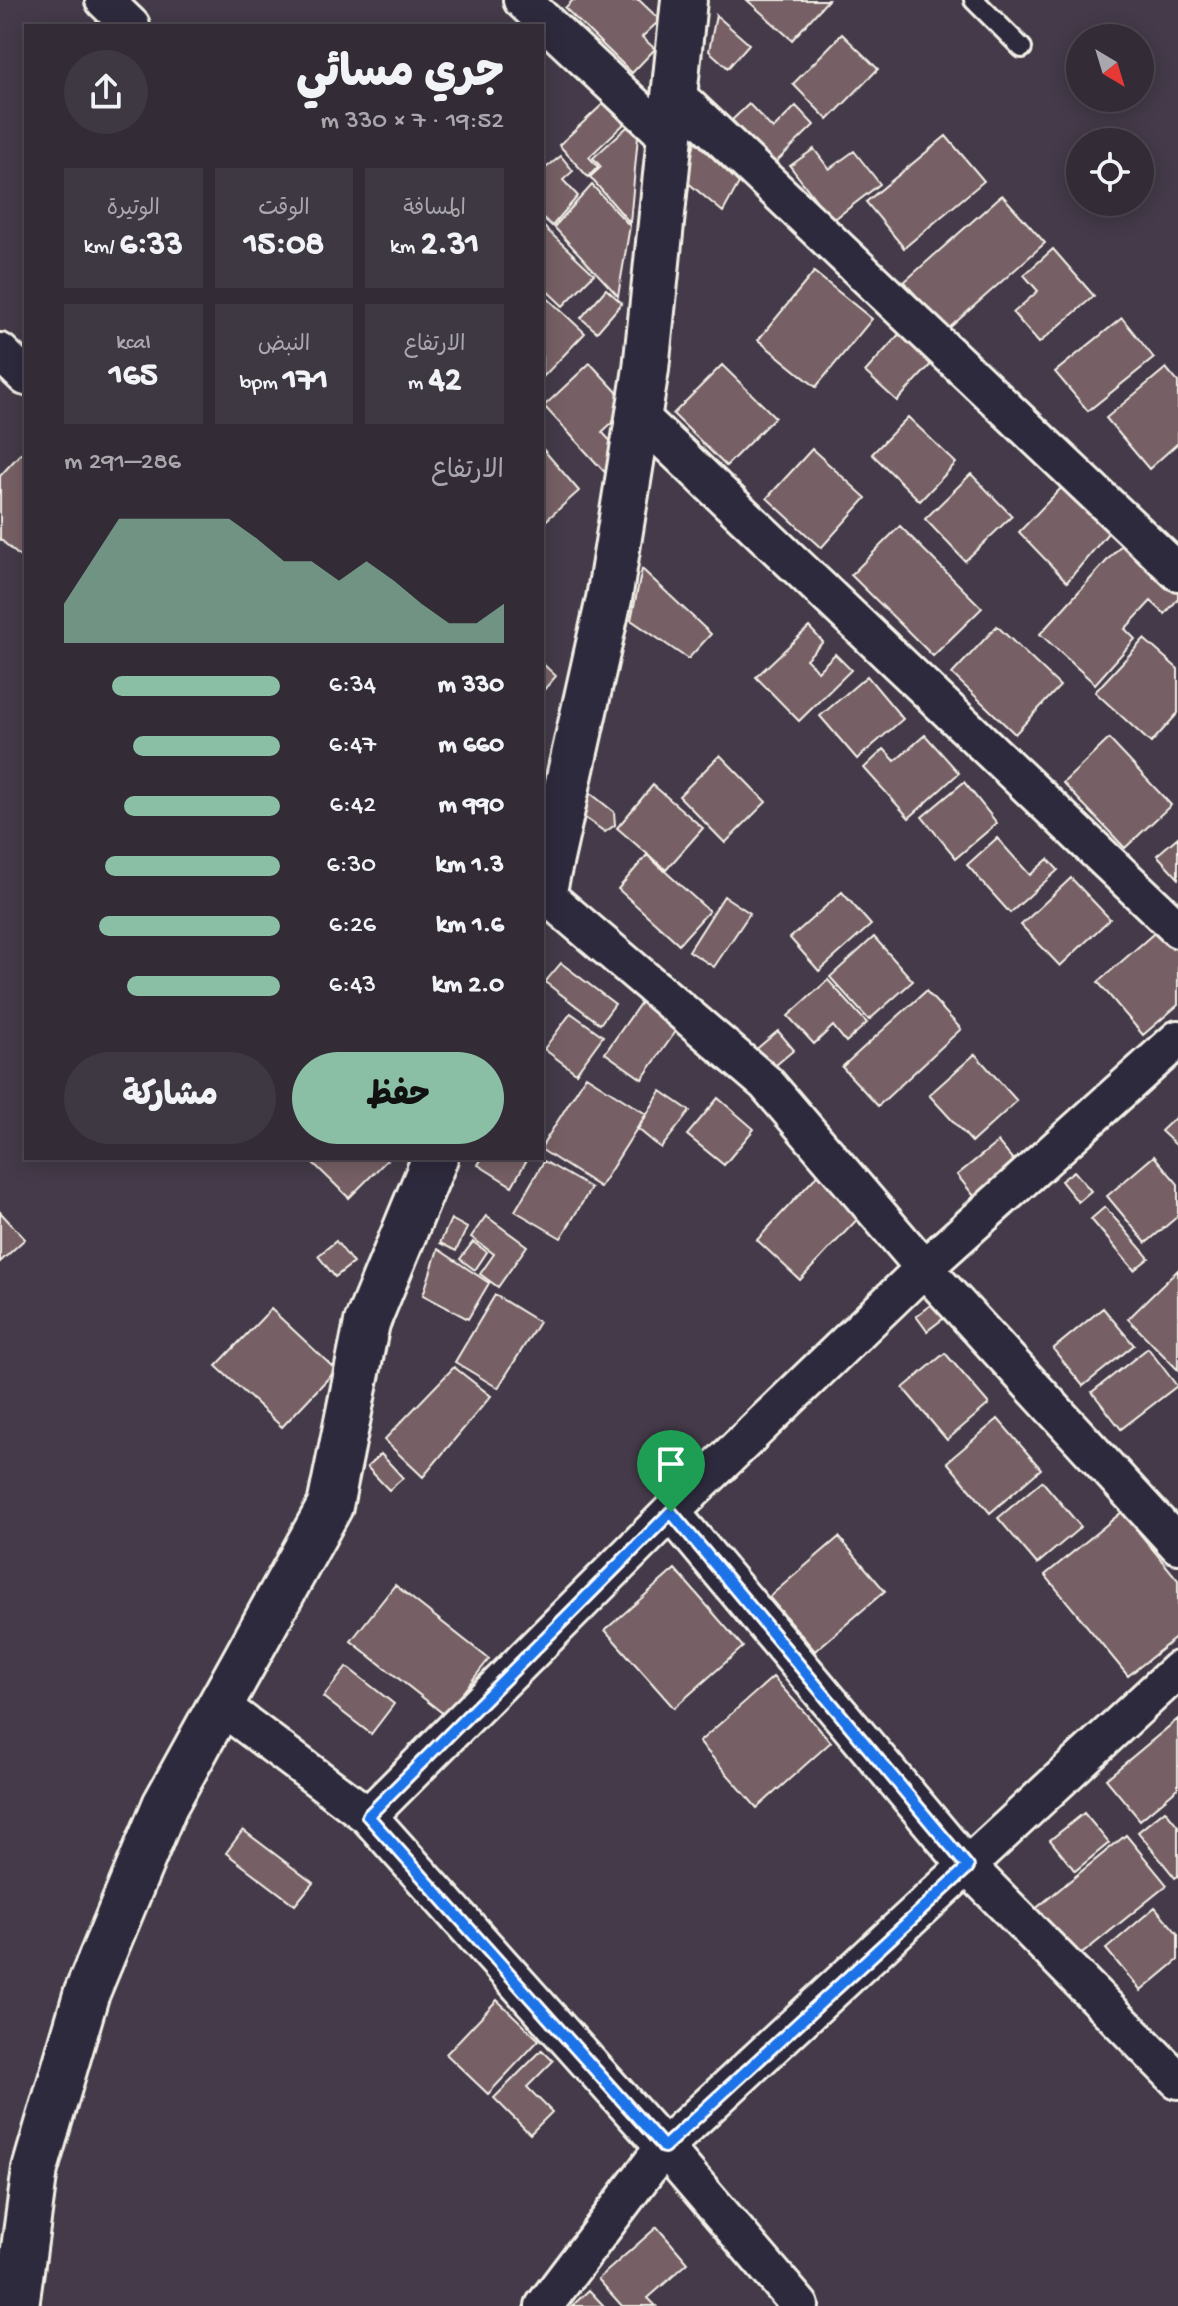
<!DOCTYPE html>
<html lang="ar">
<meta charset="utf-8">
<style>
body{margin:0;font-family:"Gochi Hand","Playpen Sans Arabic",sans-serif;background:#3e3842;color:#f1f3f6;direction:rtl;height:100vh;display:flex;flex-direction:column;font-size:30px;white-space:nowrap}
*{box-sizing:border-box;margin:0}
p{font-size:26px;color:#a9a7ad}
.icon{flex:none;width:44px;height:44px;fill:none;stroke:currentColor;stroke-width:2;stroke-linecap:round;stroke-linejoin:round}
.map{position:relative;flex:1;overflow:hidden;direction:ltr}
.details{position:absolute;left:24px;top:24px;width:520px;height:1136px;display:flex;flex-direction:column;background:#332c37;border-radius:0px;box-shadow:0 4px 20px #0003,0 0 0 2px #4e4852;direction:rtl}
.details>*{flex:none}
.needle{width:52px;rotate:142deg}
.fabs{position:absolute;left:1066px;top:24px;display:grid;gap:16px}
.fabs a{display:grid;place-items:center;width:88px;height:88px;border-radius:50%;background:#332c37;box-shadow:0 4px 20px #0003,0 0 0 2px #4e4852;font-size:40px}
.pin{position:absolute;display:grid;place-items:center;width:68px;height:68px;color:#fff;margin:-82px -34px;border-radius:50% 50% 50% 0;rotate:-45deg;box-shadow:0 0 8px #0007}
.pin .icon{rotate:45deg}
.round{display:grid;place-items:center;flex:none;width:84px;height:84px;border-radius:42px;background:#3e3842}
.headline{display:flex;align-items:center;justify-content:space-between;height:136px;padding:0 40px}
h1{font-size:44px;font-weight:800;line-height:60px}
.stats{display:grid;grid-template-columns:repeat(3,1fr);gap:12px;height:136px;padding:8px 40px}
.stats div{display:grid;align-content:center;border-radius:0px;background:#3e3842;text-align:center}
.stats b{font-size:34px;font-weight:800}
.stats small{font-size:22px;font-weight:400}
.stats p{font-size:22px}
.chart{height:224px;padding:16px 40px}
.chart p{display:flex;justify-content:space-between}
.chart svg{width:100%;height:144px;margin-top:8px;fill:#8abfa5;opacity:.7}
.cta{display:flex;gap:16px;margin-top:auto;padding:16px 40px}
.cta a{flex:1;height:92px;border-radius:48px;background:#8abfa5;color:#111;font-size:32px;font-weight:800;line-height:92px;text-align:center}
.cta a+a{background:#3e3842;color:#f1f3f6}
ul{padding:0 40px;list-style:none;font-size:26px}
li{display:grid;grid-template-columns:128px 96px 1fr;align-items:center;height:60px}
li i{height:20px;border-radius:10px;background:#8abfa5}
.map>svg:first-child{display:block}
.building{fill:#766065;stroke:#f4f1e8;stroke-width:2}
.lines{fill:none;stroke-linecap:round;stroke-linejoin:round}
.lane-casing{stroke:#f4f1e8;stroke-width:24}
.street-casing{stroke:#f4f1e8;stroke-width:42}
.secondary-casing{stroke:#f4f1e8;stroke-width:50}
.lane{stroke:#2f2a3d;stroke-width:18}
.street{stroke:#2f2a3d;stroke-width:36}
.secondary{stroke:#2f2a3d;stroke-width:44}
.route-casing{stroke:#fff;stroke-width:16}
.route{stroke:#1a73e8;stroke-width:10}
</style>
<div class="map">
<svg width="1178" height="2306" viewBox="0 0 1178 2306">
<rect width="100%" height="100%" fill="#443a49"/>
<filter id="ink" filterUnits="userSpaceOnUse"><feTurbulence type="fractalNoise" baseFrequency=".0125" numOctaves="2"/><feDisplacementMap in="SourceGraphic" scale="16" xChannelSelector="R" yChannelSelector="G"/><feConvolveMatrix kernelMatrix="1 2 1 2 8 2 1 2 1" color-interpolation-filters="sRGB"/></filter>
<g filter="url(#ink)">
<path class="building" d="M573,0H639L660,20L642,37L655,49L632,73L565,8Z
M747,0H828L792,40Z
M716,15L749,44L728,68L709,51Z
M842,34L878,69L828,120L793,84Z
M604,103L624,124L589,157L598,167L588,177L559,145Z
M749,104L773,129L796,106L814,125L774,164L732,120Z
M627,127L638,136L630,223L590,177L601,167L593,158Z
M946,136L984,181L904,248L866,202Z
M695,141L739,183L723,212L686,181Z
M814,149L829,169L854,151L880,184L832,221L790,166Z
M561,156L573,171L563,180L578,196L552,226L542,217V171Z
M592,185L630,226L618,296L554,227Z
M1002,195L1045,243L947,330L904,282Z
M542,225L594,274L563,306L542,286Z
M1053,249L1094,296L1039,343L1013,313L1038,291L1024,275Z
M814,272L872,319L816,387L758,340Z
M606,289L622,303L597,332L581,318Z
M542,293L585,333L542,378Z
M1122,318L1154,358L1088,411L1055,372Z
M902,331L935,360L897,401L865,372Z
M590,363L630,406L602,432L616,447L611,479L544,406Z
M722,365L775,417L726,466L673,414Z
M1166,368L1178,382V443L1149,469L1106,418Z
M908,417L956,463L920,501L872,454Z
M542,448L579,491L542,524Z
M812,449L866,498L821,548L767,498Z
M21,453L26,457V562L0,539V476Z
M971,474L1012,516L965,561L925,519Z
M1065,484L1113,527L1067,582L1019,532Z
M900,526L982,608L933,656L851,575Z
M1124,542L1178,592V599L1165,614L1151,601L1125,629L1135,639L1095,684L1040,634Z
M642,569L711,634L688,659L631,620Z
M997,626L1060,686L1015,734L952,674Z
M809,627L823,642L806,659L818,671L835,654L851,670L799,721L756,677Z
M1144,639L1178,669V713L1151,743L1095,692Z
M542,663L556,676L542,692Z
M867,676L903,719L857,759L820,716Z
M925,735L959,773L909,818L864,768L884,749L895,761Z
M1109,739L1171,805L1125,848L1063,783Z
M720,755L766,802L725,843L679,796Z
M964,782L997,823L956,858L922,817Z
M653,785L703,828L666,870L617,828Z
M589,792L614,812L615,825L605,832L581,815Z
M1178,837V878L1157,855Z
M997,838L1030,875L1048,859L1058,870L1010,913L967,865Z
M647,855L709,911L679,944L618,889Z
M1071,878L1110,919L1060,966L1021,925Z
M842,892L871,925L819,971L790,938Z
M724,896L750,913L714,967L689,951Z
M1160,928L1178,949V1005L1143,1035L1098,982Z
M874,937L913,981L869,1020L830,977Z
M561,963L615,1004L600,1024L545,982Z
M828,980L867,1023L846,1042L833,1026L814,1044L788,1016Z
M926,991L961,1029L878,1106L842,1067Z
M644,998L681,1024L642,1079L605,1053Z
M571,1013L603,1036L576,1073L544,1049Z
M778,1031L794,1050L770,1070L754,1051Z
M975,1054L1017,1101L972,1142L929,1095Z
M586,1076L646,1114L600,1187L542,1150V1146Z
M661,1091L690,1111L661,1148L638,1129Z
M718,1098L754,1129L724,1165L687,1135Z
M1178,1115V1147L1161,1131Z
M998,1142L1020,1168L978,1201L957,1175Z
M1154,1156L1178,1184V1216L1146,1243L1107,1196Z
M308,1158H389L349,1198Z
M482,1158H528L512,1186L478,1165Z
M544,1161L591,1188L561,1238L515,1211Z
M824,1168L867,1209L800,1280L757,1240Z
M1074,1171L1091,1191L1078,1202L1061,1181Z
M1105,1207L1149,1258L1134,1270L1091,1219Z
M0,1212L25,1239L0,1262Z
M486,1216L527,1246L498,1287L480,1274L494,1254L471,1237Z
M451,1219L467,1228L456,1251L440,1243Z
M336,1241L353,1263L335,1277L318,1256Z
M473,1242L487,1252L475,1270L460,1259Z
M438,1249L489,1283L468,1319L423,1295Z
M1178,1270V1370L1128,1319Z
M495,1295L539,1322L498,1388L455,1362Z
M937,1300L948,1315L927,1331L916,1316Z
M1103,1308L1134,1345L1083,1386L1053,1349Z
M271,1309L336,1370L282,1427L216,1366Z
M1148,1348L1177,1386L1121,1429L1092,1392Z
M945,1353L989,1404L947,1440L903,1388Z
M454,1367L491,1396L423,1477L384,1440Z
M998,1419L1041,1469L990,1513L947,1462Z
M381,1454L403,1478L389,1490L367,1467Z
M1042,1481L1081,1527L1037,1564L998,1518Z
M1122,1512L1178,1580V1636L1128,1676L1045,1575Z
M839,1537L885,1591L815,1651L769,1597Z
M675,1569L743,1647L674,1708L605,1630Z
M395,1585L489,1659L445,1715L351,1641Z
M347,1667L394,1704L371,1734L323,1697Z
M773,1677L831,1742L757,1808L699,1742Z
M1178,1719V1788L1140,1820L1106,1779Z
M1165,1810L1178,1826V1876L1175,1878L1138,1832Z
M1084,1813L1109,1843L1075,1871L1050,1840Z
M243,1830L313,1883L295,1905L226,1853Z
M1126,1835L1167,1885L1073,1961L1033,1911Z
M1155,1907L1178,1934V1960L1141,1991L1106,1949Z
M497,2000L539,2040L488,2094L446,2054Z
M542,2050L553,2061L527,2087L552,2112L530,2134L494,2098Z
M657,2227L688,2263L648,2298L656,2306H622L598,2279Z
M589,2290L604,2306H572Z"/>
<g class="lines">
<g class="lane-casing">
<path id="lane" d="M974,0L1022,48"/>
</g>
<g class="street-casing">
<path id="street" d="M104,0L131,26
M522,0L669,138
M673,92L1178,572
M0,352L26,377
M638,415L1178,929
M542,892L766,1083L924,1268L1178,1545
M671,1512L968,1867L1178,2080
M220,1705L368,1816L664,2147L800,2306
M368,1816L671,1512L924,1268L1178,1039
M544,2306L664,2147L1178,1670"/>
</g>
<g class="secondary-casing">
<path id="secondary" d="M542,899L609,599L646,369L684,0
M16,2306L35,2169L86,1995L165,1805L330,1506L367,1323L435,1158"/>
</g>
<use href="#lane" class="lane"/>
<use href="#street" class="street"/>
<use href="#secondary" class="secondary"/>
</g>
</g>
<g class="lines" filter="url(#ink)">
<g class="route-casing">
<path id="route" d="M671,1512L968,1867L664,2147L368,1816Z"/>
</g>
<use href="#route" class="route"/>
</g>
</svg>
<div class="fabs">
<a><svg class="needle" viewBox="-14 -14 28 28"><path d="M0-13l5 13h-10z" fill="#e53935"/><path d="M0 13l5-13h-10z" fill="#a9a7ad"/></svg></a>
<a><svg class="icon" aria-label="locate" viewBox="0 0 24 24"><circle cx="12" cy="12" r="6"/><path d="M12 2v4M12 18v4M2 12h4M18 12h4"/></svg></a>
</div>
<div class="pin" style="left:671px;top:1512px;background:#1e9e55"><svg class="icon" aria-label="arrive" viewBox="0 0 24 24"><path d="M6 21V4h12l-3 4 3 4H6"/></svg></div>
<section class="details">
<div class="headline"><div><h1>جري مسائي</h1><p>19:52 · 7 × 330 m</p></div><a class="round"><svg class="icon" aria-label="share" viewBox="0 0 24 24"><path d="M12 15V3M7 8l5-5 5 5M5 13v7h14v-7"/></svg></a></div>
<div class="stats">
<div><p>المسافة</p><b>2.31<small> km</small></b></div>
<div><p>الوقت</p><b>15:08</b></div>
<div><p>الوتيرة</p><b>6:33<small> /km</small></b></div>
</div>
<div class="stats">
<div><p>الارتفاع</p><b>42<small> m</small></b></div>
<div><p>النبض</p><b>171<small> bpm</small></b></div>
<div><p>kcal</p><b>165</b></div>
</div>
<div class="chart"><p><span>الارتفاع</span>286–291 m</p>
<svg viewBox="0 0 160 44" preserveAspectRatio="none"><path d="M0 44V32L10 19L20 6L30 6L40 6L50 6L60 6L70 12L80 19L90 19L100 25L110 19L120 25L130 32L140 38L150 38L160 32V44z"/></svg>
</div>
<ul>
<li><b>330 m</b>6:34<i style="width:78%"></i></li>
<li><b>660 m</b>6:47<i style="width:68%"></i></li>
<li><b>990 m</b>6:42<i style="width:72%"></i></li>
<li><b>1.3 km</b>6:30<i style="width:81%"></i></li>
<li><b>1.6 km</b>6:26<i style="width:84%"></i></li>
<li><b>2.0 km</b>6:43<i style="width:71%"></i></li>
</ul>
<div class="cta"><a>حفظ</a><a>مشاركة</a></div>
</section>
</div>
